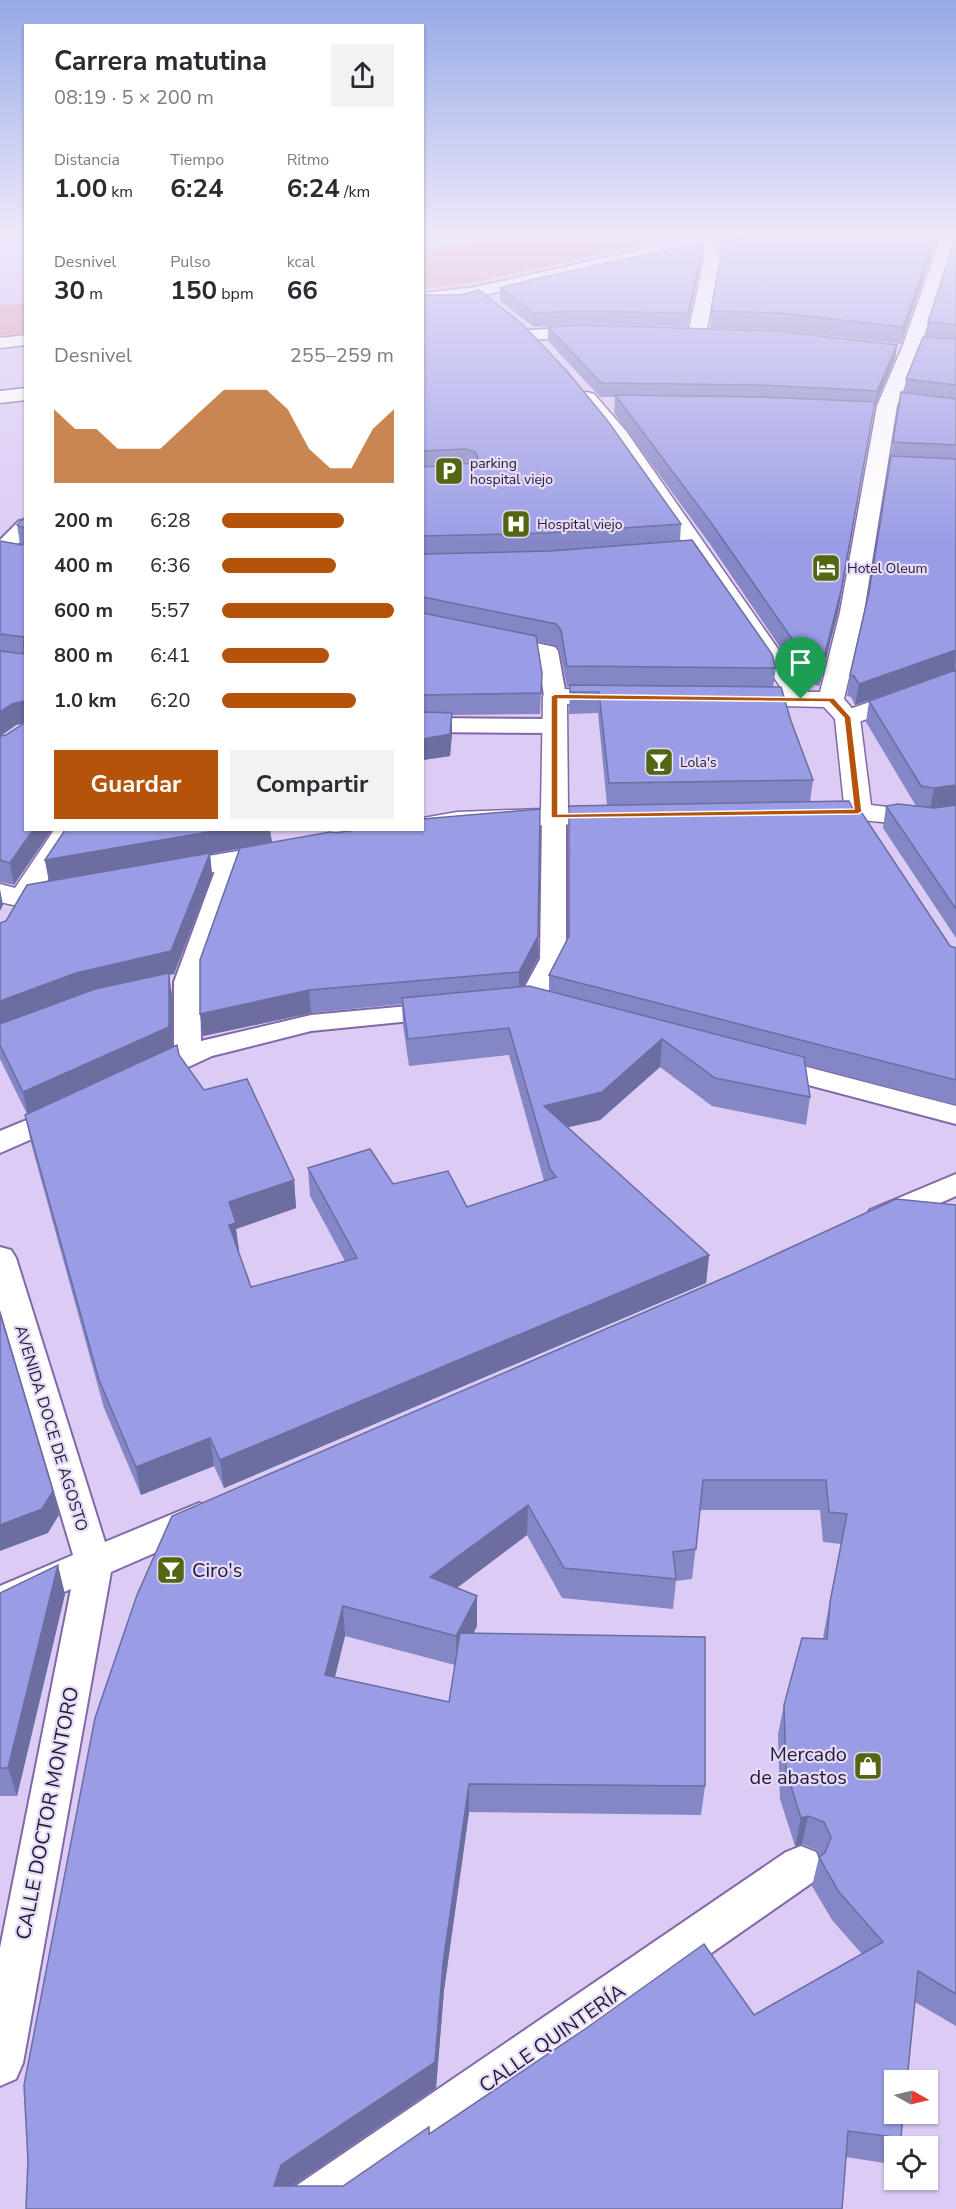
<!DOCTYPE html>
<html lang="es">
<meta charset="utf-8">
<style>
body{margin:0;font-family:"Nunito Sans",sans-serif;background:#f2f2f3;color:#2b2b33;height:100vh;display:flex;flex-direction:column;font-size:22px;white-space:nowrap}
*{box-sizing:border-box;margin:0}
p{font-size:20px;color:#7c7c81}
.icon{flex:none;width:33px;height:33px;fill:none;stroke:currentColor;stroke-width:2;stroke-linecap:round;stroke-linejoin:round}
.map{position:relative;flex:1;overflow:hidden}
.panel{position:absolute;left:24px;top:24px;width:400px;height:807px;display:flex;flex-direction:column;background:#fff;border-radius:0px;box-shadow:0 2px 4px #0004}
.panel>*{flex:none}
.needle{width:39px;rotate:98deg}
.tools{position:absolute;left:884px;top:2070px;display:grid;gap:12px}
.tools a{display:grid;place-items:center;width:54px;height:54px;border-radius:0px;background:#fff;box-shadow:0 2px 4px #0004;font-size:30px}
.pin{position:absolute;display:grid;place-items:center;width:51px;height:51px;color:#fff;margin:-62px -26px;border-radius:50% 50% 50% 0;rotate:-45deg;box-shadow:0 0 6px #0007}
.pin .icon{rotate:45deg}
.round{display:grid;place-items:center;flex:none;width:63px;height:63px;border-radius:0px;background:#f2f2f3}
.headline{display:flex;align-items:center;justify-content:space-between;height:102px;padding:0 30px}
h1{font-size:27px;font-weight:700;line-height:45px}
.metrics{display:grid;grid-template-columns:repeat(3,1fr);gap:9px;height:102px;padding:6px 30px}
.metrics div{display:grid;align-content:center}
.metrics b{font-size:26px;font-weight:700}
.metrics small{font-size:16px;font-weight:400}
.metrics p{font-size:16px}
.chart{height:168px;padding:12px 30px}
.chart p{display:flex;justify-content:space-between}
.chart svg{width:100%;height:108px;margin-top:6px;fill:#b45309;opacity:.7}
.primary-button{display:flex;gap:12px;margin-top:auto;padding:12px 30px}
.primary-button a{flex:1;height:69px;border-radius:0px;background:#b45309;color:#fff;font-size:24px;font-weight:700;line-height:69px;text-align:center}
.primary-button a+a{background:#f2f2f3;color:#2b2b33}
ul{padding:0 30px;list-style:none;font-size:20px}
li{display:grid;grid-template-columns:96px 72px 1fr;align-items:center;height:45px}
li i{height:15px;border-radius:8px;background:#b45309}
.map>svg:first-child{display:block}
.built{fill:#d6befb}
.green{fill:#da90a3}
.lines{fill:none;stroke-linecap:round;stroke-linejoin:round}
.pedestrian-casing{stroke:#8268a7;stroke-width:4}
.minor-casing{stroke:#8268a7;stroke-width:3}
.tertiary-casing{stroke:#8268a7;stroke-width:3}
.pedestrian{fill:#fff;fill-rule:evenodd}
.minor{fill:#fff;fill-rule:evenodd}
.tertiary{fill:#fff;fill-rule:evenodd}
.wall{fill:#8486c5;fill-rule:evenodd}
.shaded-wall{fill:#6c6da0}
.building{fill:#9a9ce5;stroke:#6c6da0;stroke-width:1.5;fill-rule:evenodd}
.route{fill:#b45309;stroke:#fff;stroke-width:1.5;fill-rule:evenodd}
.labels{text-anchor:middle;stroke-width:4.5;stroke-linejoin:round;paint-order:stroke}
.far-poi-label{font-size:14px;fill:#251a34;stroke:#e6dbf7;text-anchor:start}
.street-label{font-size:16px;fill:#251a34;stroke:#e6dbf7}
.near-poi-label{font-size:20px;fill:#251a34;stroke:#e6dbf7;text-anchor:start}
.near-street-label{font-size:20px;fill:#251a34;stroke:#e6dbf7}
</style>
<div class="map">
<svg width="956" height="2209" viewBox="0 0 956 2209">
<rect width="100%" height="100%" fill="#dbcbf5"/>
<path class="built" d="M0,236H25V303L0,305Z"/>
<path class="green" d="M521,236H686L470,283L423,289V249Z
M25,303V333L0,336V305Z"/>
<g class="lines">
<g class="pedestrian-casing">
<path id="pedestrian" d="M26,520V536L7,554L0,556V540L19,521Z
M423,619L555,647L558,651L566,696L563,701L555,702L547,701L544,696L538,655L423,631Z
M423,718L555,719L563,721L566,726L563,731L555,733L423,732Z
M554,809L562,811L566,816V959L538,1009L508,1013L499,1011L495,1005L499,999L520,996L540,959L542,816L546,811Z
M231,853L240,855L243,860L200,982L201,1041L311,1015L441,1003L451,1005L454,1011L451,1017L311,1031L212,1056L156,1082L146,1085L136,1082L132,1076L136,1070L174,1052V982L219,860L222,855Z
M769,1057L956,1106V1124L759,1072L755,1066L759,1060Z
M63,1105L73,1107L77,1114L73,1121L0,1153V1131Z
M956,1174V1196L881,1229L870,1226L866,1218L870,1210Z
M0,1247L11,1250L16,1258L105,1542L199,1503L212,1508L217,1518L212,1528L111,1572L23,2063L16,2079L0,2086V1948L71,1589L0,1619V1586L73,1555L0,1310Z
M801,1846L816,1852L822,1866L816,1880L345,2209H280L287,2192L786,1852Z"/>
</g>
<g class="minor-casing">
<path id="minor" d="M14,236H26V242L16,239Z
M702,236H733L731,239L710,244L721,253L706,334L703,338H691L688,334L705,255L694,248L475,297L423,303V293L475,287Z
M593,326L599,327L602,331L599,335L529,340L523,339L520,335L523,331L529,330Z
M26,335V345L0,348V338Z
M26,388V400L0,403V391Z
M587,392L594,394L626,431L813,699L810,704L801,706L792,704L612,439L578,398L580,394Z
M956,672V687L856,723L847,726L838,723L834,718L838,713Z
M54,830H81L32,904L22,907L0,902V884L15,888Z"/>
</g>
<g class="tertiary-casing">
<path id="tertiary" d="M941,236H956V238L921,345L897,406L864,612L844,699L860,718L871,805L930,812L956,808V824C919,830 894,822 859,820C841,819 824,822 807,818L803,812L807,806L844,804L835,719L824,707L740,705L731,703L728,698L731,693L740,691L820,692L840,612L877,406L903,345Z
M555,689L613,690L622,692L625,697L622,702L613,704H567L568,808L613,807L623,809L627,815L623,821L613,823L457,828L423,834L413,832L412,830H423V818L457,812L541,809L543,696L546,691Z
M280,844L290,846L294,852L290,858L166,881L156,878L152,872L156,866L166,863Z"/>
</g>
<use href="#pedestrian" class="pedestrian"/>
<use href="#minor" class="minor"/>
<use href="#tertiary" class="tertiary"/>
</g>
<path class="wall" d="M938,236L901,344L777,330L710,328L711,311Z
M956,236V938L883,828L886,806H916L866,722L869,701L955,670L855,705L851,697L847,696L850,675L869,592L901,392H904L906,379L926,337L928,322Z
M702,258L687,327L578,324L534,327L500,301V288Z
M423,295L681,524L680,541L776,668L773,687L791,721L813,780L810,802L854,811L950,946L956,948V1105L805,1065L810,1097L806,1125L712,1106L660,1067L600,1120L568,1127L709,1255L706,1283L224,1488L214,1466L141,1495L104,1408L31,1143L25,1115L27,1114L0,1059V923L6,921L49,881L45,860L65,830H270L272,842L538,958L522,987L549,991V975L568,938L569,806L607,805L598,713L569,714L570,687H567L560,651L555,645L537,641L542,673L540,714L452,715V734L450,756L423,760ZM240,849L203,1036L311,1013L402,1004L403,1025L409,1066L509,1055L544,1181L467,1207L393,1184L308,1168L310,1196L345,1261L251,1287L238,1251H239L236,1229L296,1208L294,1180L204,1090L179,1055L172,1048V996L169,975L174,974L212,875L210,854Z
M548,327L897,345L895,359L874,406L838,612L819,686L803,681L710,544L614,413L615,397H600L548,341Z
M26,516V830L14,885L0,882V541L20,544L17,525ZM24,723L6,735L1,736L16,725Z
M956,1205V2026L915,2002L901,2138L898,2146H894V2156L891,2164L846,2157L26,2209L95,1718ZM700,1510H820L823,1542L841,1544L824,1632L823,1639L784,1705L778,1734L780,1799L795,1846L802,1844L817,1850L820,1857H819L812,1886L832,1920L862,1954L754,2015L430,2133L343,2186H292L436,2088L444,1990L469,1812L701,1815L705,1786L473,1633L477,1626V1596L457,1588L527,1535L562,1598L673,1609L676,1581L692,1579ZM345,1636L455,1665L449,1702L335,1677Z
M0,1593L65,1594L17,1796H0Z"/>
<path class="shaded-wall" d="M935,236H938L901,344L903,327Z
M703,245L702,258L687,327L688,313Z
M897,345L895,359L875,406L877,391Z
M875,402L838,612L819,686L822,665Z
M956,650L955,670L855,705L859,684Z
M24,701L26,723L16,725L0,736V712L12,704Z
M452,713V734L450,756L423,760V739Z
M956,785V806L930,810L934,788Z
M33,830H52L14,885L10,863Z
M220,830H270L272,843L210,854L212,875L174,974L169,975L172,996V1051L28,1116L23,1092L0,1026V1001L49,882L45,860Z
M0,889L3,905L0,911Z
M538,936V958L519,994V972Z
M309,990L311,1013L203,1036L200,1014Z
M662,1039L660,1067L600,1120L543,1133L544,1106Z
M294,1180L296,1208L236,1229L239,1251L232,1253L229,1225V1202Z
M709,1255L706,1283L224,1488L220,1460Z
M210,1438L214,1466L141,1495L136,1467Z
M53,1491L59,1515L48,1533L0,1551V1525Z
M528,1505L527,1535L431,1607L430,1577Z
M58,1565L65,1594L17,1796L8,1768Z
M477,1596V1626L457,1665L456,1636Z
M343,1606L345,1636L328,1704L325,1675Z
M469,1784V1812L444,1990L436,2088L286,2190L274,2186L281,2165L443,1963Z
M808,1816L802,1844L795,1846L801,1818Z"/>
<path class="building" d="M747,236H935L903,327L779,313L711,311L723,244Z
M956,236V325L928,322Z
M699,243L703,245L688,313L579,311L534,313L500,288L535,279Z
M479,290L521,323L566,370L607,420L681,524L549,533L423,536V467L473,463L478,457L475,452L466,449L423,451V295H460Z
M579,325L778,331L897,345L877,391L761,385L601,383L548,327Z
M923,337L956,339V385L906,379Z
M901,392L956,399V445L893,442Z
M615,395L762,397L875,402L841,591L822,665L806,659L712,524Z
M891,456L956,459V650L859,684L854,676L850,675L869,592Z
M26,516V830H33L10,863L0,860V736L6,735L24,723V701L12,704L0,712V651L24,654V637L0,634V541L22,545L25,542V528L17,525Z
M692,540L772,654L776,668L567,666L561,630L556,624L423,597V554L550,551Z
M423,613L536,636L542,673L541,693L423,695Z
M956,670V785L934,788L921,786L869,701Z
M570,685L781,687L791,721L813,780L609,783L599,692H570Z
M423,712L452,713L450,734L423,739Z
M849,801L854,811L860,810L950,946L956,948V1080L549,975L569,936V806Z
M898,804L934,808L956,805V909L886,806Z
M540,809L538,936L519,972L309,990L200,1014V960L240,848L330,832L336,833L356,830H423V819Z
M65,830H220L45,860Z
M210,853L171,951L76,973L0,1001V923L6,921L27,885Z
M169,973V1027L23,1092L0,1045V1024L95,989Z
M529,986L804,1057L810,1097L715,1078L662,1039L602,1092L544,1106L709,1255L220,1460L210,1438L136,1467L99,1380L25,1115L177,1045L179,1055L204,1090L247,1079L294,1180L229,1202L236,1223L229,1225L251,1287L357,1258L308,1168L370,1149L393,1184L448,1171L467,1207L556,1177L550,1169L509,1028L408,1039L402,998Z
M896,1199L956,1205V1994L918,1971L907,2080H894V2114H903L901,2138L848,2131L842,2209H26L28,2160L24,2085L95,1718L137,1595L172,1516L733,1274ZM703,1480H826L829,1512L847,1514L830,1602L827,1639L802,1638L784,1705L786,1770L801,1818L808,1816L824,1822L831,1837L825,1853L819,1857L839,1892L883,1942L754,2015L704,1944L585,2029L429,2134V2127L343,2186H274L281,2165L435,2062L443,1963L469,1784L705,1786V1637L460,1633L449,1702L325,1675L343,1606L456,1636L477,1596L430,1577L528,1505L564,1568L676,1579L673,1552L696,1549Z
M0,1313L53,1491L42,1509L0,1525Z
M58,1565L8,1768H0V1593Z"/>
<linearGradient id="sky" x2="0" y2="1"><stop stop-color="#95aae6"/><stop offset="0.43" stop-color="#efe8fa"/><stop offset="1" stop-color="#efe8fa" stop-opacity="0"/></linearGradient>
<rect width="956" height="546" fill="url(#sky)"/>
<path class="route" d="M555,694L834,698L851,717L862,812L858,814L551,818V696ZM558,699L829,702L844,718L854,809L558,814Z"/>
<defs>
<g id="parking-square" transform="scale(1.5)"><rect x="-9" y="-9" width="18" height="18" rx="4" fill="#536712" stroke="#e6dbf7"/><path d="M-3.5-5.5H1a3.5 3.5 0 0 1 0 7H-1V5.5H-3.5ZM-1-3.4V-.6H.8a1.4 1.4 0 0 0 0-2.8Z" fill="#fff"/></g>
<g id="hospital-square" transform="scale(1.5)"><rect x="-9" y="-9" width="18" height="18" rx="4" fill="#536712" stroke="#e6dbf7"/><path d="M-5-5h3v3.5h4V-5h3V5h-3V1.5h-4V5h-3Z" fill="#fff"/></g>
<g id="hotel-square" transform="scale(1.5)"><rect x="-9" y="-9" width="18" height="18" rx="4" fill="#536712" stroke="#e6dbf7"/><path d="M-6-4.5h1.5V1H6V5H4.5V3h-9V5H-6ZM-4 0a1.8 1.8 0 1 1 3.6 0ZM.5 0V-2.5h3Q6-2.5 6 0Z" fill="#fff"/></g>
<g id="bar-square" transform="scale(1.5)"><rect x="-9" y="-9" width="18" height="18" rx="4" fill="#536712" stroke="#e6dbf7"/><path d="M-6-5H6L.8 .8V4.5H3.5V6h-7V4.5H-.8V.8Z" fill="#fff"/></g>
<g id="shop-square" transform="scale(1.5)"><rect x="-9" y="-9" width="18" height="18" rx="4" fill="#536712" stroke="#e6dbf7"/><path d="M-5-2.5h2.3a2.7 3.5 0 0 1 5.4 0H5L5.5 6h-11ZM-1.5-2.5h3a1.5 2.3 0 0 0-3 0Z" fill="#fff"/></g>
</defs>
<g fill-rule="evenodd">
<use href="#parking-square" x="449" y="471"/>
<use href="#hospital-square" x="516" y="524"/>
<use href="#hotel-square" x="826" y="568"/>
<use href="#bar-square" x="659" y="762"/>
<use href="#bar-square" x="171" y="1570"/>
<use href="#shop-square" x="868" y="1766"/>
</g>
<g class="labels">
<g class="far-poi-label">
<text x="470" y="468">parking<tspan x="470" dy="16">hospital viejo</tspan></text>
<text x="537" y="529">Hospital viejo</text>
<text x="847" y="573">Hotel Oleum</text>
<text x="680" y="767">Lola's</text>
</g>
<g class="street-label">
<text transform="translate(52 1428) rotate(73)" y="6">AVENIDA DOCE DE AGOSTO</text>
</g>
<g class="near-poi-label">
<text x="192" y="1577">Ciro's</text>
<text x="847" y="1761" text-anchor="end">Mercado<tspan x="847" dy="23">de abastos</tspan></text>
</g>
<g class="near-street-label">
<text transform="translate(47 1813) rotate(-79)" y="7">CALLE DOCTOR MONTORO</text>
<text transform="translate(552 2038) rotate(-35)" y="7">CALLE QUINTERÍA</text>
</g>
</g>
</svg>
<div class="tools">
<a><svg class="needle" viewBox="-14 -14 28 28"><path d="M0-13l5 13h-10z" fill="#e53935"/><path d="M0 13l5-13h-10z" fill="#7c7c81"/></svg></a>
<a><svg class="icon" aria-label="locate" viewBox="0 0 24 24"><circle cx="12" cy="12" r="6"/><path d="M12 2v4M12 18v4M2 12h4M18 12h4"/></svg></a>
</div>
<div class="pin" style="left:801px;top:699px;background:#1e9e55"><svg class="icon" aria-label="arrive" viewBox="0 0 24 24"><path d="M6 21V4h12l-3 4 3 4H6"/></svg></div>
<section class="panel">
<div class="headline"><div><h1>Carrera matutina</h1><p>08:19 · 5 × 200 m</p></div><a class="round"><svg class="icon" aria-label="share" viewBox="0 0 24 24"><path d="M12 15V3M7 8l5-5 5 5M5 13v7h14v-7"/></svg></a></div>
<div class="metrics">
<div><p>Distancia</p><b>1.00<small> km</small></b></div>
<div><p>Tiempo</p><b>6:24</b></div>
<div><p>Ritmo</p><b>6:24<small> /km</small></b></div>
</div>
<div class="metrics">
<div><p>Desnivel</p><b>30<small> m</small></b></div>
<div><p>Pulso</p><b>150<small> bpm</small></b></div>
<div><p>kcal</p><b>66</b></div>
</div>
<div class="chart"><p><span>Desnivel</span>255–259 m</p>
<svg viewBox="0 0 160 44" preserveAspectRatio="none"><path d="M0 44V14L10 22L20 22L30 30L40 30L50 30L60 22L70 14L80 6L90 6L100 6L110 14L120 30L130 38L140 38L150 22L160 14V44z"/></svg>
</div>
<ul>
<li><b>200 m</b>6:28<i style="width:71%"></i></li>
<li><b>400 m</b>6:36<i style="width:66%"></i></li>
<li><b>600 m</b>5:57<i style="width:100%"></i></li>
<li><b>800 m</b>6:41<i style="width:62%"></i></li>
<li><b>1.0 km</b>6:20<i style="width:78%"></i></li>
</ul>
<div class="primary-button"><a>Guardar</a><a>Compartir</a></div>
</section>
</div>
